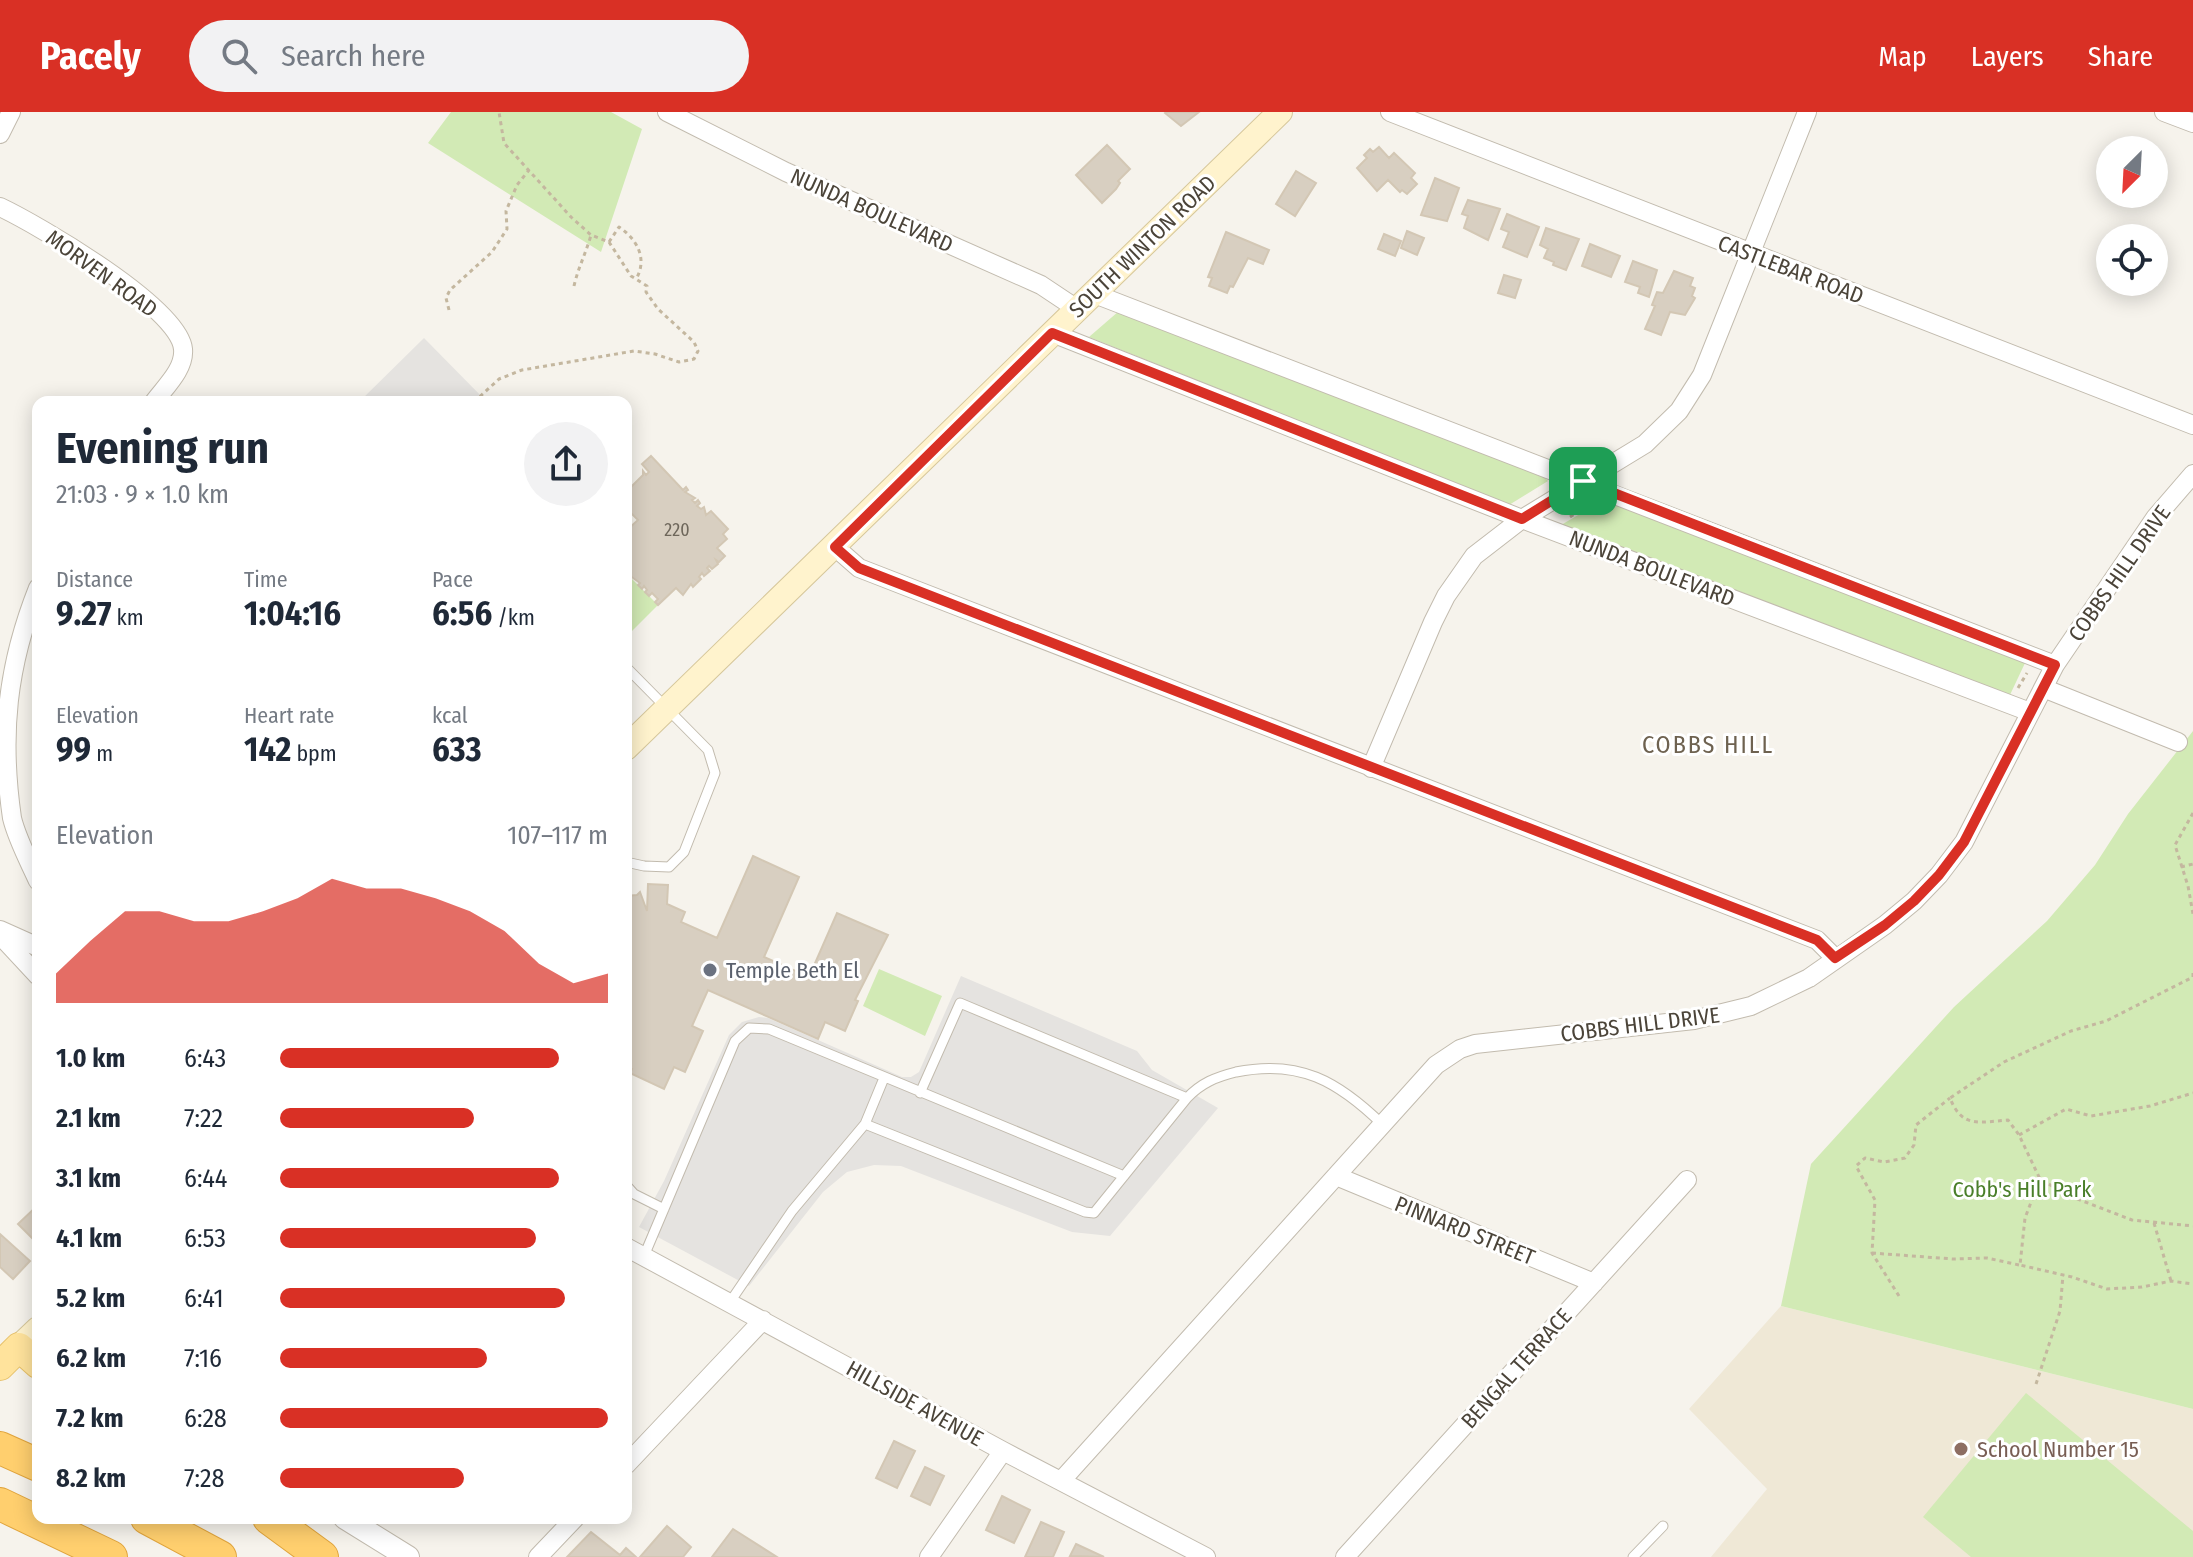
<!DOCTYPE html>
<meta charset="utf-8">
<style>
body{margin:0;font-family:"Fira Sans Condensed",sans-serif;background:#f2f2f3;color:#1f2937;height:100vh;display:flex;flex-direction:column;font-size:30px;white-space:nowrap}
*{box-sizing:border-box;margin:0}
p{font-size:26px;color:#747a83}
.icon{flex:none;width:44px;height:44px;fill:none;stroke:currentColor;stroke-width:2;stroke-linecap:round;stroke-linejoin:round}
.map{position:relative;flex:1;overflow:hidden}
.side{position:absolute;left:32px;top:284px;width:600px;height:1128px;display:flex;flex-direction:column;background:#fff;border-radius:16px;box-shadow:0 4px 20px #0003}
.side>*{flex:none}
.needle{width:52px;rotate:204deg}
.fabs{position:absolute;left:2096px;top:24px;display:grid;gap:16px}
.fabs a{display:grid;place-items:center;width:72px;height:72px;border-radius:50%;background:#fff;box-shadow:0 4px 20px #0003;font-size:40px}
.pin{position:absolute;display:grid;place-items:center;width:68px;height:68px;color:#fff;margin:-34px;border-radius:16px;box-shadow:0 4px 12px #0006}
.round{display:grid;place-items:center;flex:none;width:84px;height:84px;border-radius:42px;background:#f2f2f3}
.summary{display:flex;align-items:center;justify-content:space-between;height:136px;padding:0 24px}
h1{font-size:44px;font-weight:700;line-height:60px}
.stats{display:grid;grid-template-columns:repeat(3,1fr);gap:12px;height:136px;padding:8px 24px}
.stats div{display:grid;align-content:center}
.stats b{font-size:34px;font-weight:700}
.stats small{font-size:22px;font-weight:400}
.stats p{font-size:22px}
.chart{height:224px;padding:16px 24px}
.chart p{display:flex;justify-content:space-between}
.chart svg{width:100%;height:144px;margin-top:8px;fill:#d93025;opacity:.7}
ul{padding:0 24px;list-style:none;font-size:26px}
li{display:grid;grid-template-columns:128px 96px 1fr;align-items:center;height:60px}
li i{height:20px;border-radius:10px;background:#d93025}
header{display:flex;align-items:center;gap:48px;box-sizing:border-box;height:112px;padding:0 40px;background:#d93025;color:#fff}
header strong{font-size:38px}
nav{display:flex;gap:44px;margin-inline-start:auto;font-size:28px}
.search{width:560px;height:72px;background:#f2f2f3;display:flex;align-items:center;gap:20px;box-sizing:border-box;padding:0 28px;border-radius:44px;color:#747a83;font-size:30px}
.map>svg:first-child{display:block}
.education{fill:#efe8d6}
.green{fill:#d2eab5}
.parking{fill:#e5e3e0}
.building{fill:#d8cfc1;stroke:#d3c7b4;stroke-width:2}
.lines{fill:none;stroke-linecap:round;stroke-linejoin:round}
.service-casing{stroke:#c2bbae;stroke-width:11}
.minor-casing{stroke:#c2bbae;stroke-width:20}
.tertiary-casing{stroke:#c2bbae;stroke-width:24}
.secondary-casing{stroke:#d6c79b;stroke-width:26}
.primary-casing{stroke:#e6c16a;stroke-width:30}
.motorway-casing{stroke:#e0a43c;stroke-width:34}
.path{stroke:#c4b79f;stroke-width:3;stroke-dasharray:4 4;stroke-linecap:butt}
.service{stroke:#fff;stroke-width:9}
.minor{stroke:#fff;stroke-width:18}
.tertiary{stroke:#fff;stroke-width:22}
.secondary{stroke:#fff3cd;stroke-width:24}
.primary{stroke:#ffe39c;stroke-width:28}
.motorway{stroke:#ffcf6e;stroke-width:32}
.route-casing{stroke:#fff;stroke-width:16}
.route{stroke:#d93025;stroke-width:10}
.worship-dot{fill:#6b7280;stroke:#fff;stroke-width:3}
.education-dot{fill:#8d6e63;stroke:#fff;stroke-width:3}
.labels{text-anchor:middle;stroke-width:6;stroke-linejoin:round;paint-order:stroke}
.number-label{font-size:18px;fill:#6e675b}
.street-label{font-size:22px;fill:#4b4439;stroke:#fff}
.worship-label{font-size:22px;fill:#5b616d;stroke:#fff;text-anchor:start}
.park-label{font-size:22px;fill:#4a7f2a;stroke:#fff}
.education-label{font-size:22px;fill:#785e54;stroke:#fff;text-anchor:start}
.neighbourhood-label{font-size:24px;letter-spacing:2px;fill:#6e6250;stroke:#fff}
</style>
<header>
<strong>Pacely</strong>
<div class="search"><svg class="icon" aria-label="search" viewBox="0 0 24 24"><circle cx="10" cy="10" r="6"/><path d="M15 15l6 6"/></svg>Search here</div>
<nav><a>Map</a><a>Layers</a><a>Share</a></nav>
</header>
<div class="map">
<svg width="2193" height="1445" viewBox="0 0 2193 1445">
<rect width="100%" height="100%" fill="#f6f3ec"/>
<path class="education" d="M1781,1194L2193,1297V1445H1711L1767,1377L1689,1297Z"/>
<path class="green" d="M451,0H611L642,17L601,140L428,31Z
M1119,199L1543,364L1548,369L1509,393L1089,225Z
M1604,388L2025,551L2009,585L1561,413Z
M626,461L658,493L626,525Z
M2193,619V1297L1781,1194L1811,1052L1954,895L2047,809L2095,753L2128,702Z
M879,857L942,884L925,924L863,894Z
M2026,1281L2193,1419V1445H1971L1923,1405Z"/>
<path class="parking" d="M424,226L487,290H359Z
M961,864L1137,939L1152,958L1218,996L1110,1124L1072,1120L901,1054L874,1053L847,1060L823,1080L749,1174L639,1115L664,1069L729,923L742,910L759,905L768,906L902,965H911L919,960Z"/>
<path class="building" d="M1199,0L1181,14L1165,1L1166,0Z
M1107,33L1130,57L1118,69L1120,71L1116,77L1102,91L1076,63Z
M1379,35L1389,46L1394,41L1415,61L1411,66L1417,72L1407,82L1402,78L1400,80L1388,68L1377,79L1357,56L1367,46L1364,43L1370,37L1373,40Z
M1296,59L1316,71L1295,104L1276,92Z
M1435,66L1459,76L1447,109L1421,103Z
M1468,88L1500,97L1488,128L1464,116L1468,104L1462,102Z
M1507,102L1539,115L1527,145L1503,135L1509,120L1501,117Z
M1546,116L1579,127L1566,158L1553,153L1554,150L1544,146L1548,137L1540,133Z
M1407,119L1424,126L1417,143L1401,136Z
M1226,120L1269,138L1263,152L1248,146L1233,175L1230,174L1227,181L1209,174L1212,166L1208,165Z
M1384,122L1401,129L1395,144L1378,137Z
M1590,132L1620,144L1611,165L1582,154Z
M1633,149L1657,158L1649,185L1638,181L1640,175L1625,170Z
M1674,159L1693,166L1690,174L1695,176L1692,184L1695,186L1685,203L1670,200L1661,223L1645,217L1655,194L1652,193L1657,180L1663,181Z
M1504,163L1521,168L1515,186L1498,181Z
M651,344L683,378L686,375L688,378L685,380L695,386L692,388L695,391L698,388L700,391L697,394L701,397L704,395L706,403L711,399L728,417L723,422L727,427L717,436L725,444L719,450L716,448L718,452L712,457L709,454L707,456L710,459L704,464L702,461L699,465L701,467L693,475L691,472L683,483L676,476L658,493L655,490L658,487L652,481L649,484L645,480L647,478L644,474L642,477L638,473L640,471L629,463L631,461L628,457L626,459V419L638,408L632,402L629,404L626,401V376L628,378L643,363V359L646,363L649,360L642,352Z
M753,744L799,765L764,845L809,865L837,801L888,823L855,888L858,889L845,919L825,910L818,927L708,878L692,914L703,919L685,960L674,955L664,977L630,961L632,957L626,954V784L637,783L640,780L647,799L648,772L668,773L667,792L685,800L681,810L717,826Z
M36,1095L38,1097V1132L18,1112Z
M0,1122L30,1149L13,1167L0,1155Z
M894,1329L915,1339L897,1376L876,1366Z
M925,1355L944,1364L930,1393L911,1384Z
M1002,1384L1030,1398L1014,1431L986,1418Z
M1041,1410L1064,1420L1053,1445H1025Z
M667,1414L691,1435L683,1445H640Z
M733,1417L777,1445H712Z
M591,1420L620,1443L626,1436L636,1445H567Z
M1076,1432L1104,1445L1070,1444Z"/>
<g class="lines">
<g class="service-casing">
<path id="service" d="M626,555L708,638L715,661L684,740L669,755L644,754L626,750
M920,981L960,891L1187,986
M865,1012L1085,1100L1094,1101L1187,986C1201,971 1216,965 1236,960C1299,947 1338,969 1383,1013
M626,1073L634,1082L664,1097
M644,1144L735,929L749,916L769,917L1124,1064
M730,1190L792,1099L865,1012L884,966
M1633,1445L1663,1414"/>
</g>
<g class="minor-casing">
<path id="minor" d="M667,0L786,60L1041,173L1077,197
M1390,0L2193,313
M2164,0L2193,11
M0,22L11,0
M0,95C38,113 179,195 183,237C185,257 165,275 154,290
M1092,181L2055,553
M1052,221L1522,407L2030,600
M835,435L859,456L1817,828L1835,846
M38,476C7,554 0,623 12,706C17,727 29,749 38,769
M2043,576L2178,630
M1371,656L1433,510L1446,484L1474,444L1522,407L1645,332L1679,299L1702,263L1807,0
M0,818L38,835
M0,823L38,864
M1336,1064L1594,1171
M626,1135L1003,1339L1206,1445
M626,1353L763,1208
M1061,1369L1436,953L1460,937L1475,932L1694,908L1751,894L1809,866L1885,813L1914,789L1939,763L1964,730L2055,553L2155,406L2193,362
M538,1445L575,1406
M929,1445L1003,1339
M1345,1445L1687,1068"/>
</g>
<g class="tertiary-casing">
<path id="tertiary" d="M345,1406L408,1445"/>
</g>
<g class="secondary-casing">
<path id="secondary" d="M626,636L1280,0
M19,1235L38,1217"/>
</g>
<g class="primary-casing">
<path id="primary" d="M0,1254L19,1235L38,1252"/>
</g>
<g class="motorway-casing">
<path id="motorway" d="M0,1336L38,1353
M0,1392L111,1445
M147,1406L220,1445
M269,1406L322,1445"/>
</g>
<path class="path" d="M609,130L619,115C637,127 648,147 636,167
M574,174C578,156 586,141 591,123
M449,198L446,186L450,178L492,140L507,117L506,99L517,73L529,58
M474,290L499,267L522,258L634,239L655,242L679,250L694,247L698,239L694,230L658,197L646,180L647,174L631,164L609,130L591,123L571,105L504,31L499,0
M1570,405L1590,392
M2018,576L2027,561
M2193,701L2175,733L2188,774L2193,802
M2181,755L2193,752
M2193,861V865L2106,909L2071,919L2004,950L1950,986C1962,1017 1980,1010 2008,1008L2019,1023L2040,1067L2025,1106L2020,1153L2072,1165L2107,1177L2142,1175L2171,1169L2193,1172
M2019,1023L2066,997L2091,1004L2150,994L2193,981
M2042,1068L2067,1083L2132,1108L2193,1114
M2154,1111L2171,1169
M1872,1141L1953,1147L1987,1146L2019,1153
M1899,1184L1872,1141L1875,1088L1856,1054L1865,1046L1884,1050L1905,1046L1914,1033L1916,1013L1950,986
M2036,1272L2060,1199L2063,1163"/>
<use href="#service" class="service"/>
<use href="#minor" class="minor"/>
<use href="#tertiary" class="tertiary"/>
<use href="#secondary" class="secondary"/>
<use href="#primary" class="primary"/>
<use href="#motorway" class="motorway"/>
</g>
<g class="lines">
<g class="route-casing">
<path id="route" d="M1052,221L1522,407L1583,369L2055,553L1964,730L1939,763L1914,789L1885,813L1835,846L1817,828L859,456L835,435Z"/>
</g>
<use href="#route" class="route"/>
</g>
<circle class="worship-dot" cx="710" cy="858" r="8"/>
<circle class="education-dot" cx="1961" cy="1337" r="8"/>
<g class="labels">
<g class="number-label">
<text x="677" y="424">220</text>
</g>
<g class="street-label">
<text transform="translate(872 98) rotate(24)" y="8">NUNDA BOULEVARD</text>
<text transform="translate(1142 134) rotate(-44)" y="8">SOUTH WINTON ROAD</text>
<text transform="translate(1791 157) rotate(21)" y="8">CASTLEBAR ROAD</text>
<text transform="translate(102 161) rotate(36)" y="8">MORVEN ROAD</text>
<text transform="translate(1652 456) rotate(21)" y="8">NUNDA BOULEVARD</text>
<text transform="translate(2119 461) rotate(-55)" y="8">COBBS HILL DRIVE</text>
<text transform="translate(1640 912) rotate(-7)" y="8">COBBS HILL DRIVE</text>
<text transform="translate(1465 1118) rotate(22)" y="8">PINNARD STREET</text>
<text transform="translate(1516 1256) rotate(-48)" y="8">BENGAL TERRACE</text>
<text transform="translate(915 1291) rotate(29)" y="8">HILLSIDE AVENUE</text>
</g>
<g class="worship-label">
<text x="726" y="866">Temple Beth El</text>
</g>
<g class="park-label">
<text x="2022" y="1085">Cobb's Hill Park</text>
</g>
<g class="education-label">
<text x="1977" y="1345">School Number 15</text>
</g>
<g class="neighbourhood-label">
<text x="1708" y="641">COBBS HILL</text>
</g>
</g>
</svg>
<div class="fabs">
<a><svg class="needle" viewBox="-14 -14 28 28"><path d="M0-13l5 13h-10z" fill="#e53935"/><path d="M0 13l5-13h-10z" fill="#747a83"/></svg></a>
<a><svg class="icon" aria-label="locate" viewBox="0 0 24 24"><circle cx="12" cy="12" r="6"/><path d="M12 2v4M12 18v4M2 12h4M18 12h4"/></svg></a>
</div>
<div class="pin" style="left:1583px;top:369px;background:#1e9e55"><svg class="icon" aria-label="arrive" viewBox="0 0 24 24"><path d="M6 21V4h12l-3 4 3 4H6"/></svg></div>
<section class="side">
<div class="summary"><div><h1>Evening run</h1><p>21:03 · 9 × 1.0 km</p></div><a class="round"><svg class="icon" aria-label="share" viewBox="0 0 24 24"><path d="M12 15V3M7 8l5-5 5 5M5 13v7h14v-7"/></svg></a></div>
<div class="stats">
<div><p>Distance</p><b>9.27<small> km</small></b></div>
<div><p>Time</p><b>1:04:16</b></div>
<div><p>Pace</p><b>6:56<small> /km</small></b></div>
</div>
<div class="stats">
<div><p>Elevation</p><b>99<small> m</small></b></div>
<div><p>Heart rate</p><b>142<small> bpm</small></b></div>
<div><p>kcal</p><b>633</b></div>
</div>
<div class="chart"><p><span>Elevation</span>107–117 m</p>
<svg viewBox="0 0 160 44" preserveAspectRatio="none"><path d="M0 44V35L10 25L20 16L30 16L40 19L50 19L60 16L70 12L80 6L90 9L100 9L110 12L120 16L130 22L140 32L150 38L160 35V44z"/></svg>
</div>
<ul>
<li><b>1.0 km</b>6:43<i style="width:85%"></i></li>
<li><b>2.1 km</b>7:22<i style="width:59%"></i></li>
<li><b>3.1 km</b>6:44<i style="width:85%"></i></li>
<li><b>4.1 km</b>6:53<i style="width:78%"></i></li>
<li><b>5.2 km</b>6:41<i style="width:87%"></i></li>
<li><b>6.2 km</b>7:16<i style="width:63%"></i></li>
<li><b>7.2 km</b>6:28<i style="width:100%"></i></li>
<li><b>8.2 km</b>7:28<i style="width:56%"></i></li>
</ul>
</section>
</div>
